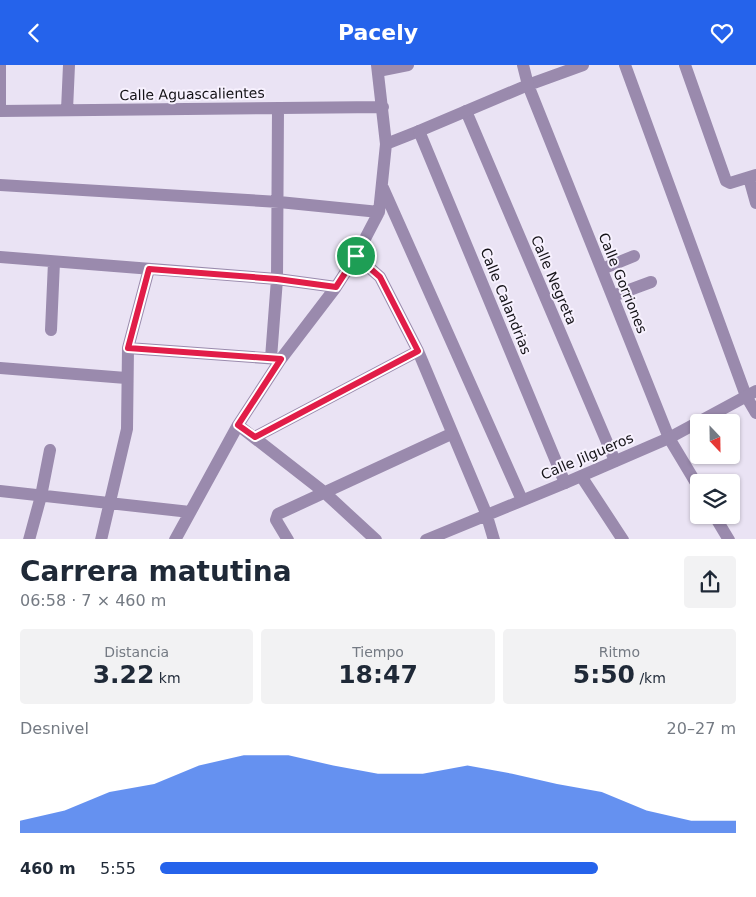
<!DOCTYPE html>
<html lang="es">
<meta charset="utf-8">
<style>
body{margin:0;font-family:"DejaVu Sans",sans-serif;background:#f2f2f3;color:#1f2937;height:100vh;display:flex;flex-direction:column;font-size:19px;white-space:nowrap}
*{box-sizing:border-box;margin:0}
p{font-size:16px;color:#747a83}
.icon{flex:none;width:28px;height:28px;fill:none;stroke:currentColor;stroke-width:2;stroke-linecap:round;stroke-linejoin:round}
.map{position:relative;height:474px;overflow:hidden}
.drawer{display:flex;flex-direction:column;background:#fff;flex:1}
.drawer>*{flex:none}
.needle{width:32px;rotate:158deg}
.tools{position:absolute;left:690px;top:349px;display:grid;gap:10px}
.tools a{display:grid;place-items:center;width:50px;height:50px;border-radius:5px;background:#fff;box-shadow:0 1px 4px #0004;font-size:25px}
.pin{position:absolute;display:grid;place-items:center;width:42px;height:42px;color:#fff;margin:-21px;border:2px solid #fff;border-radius:50%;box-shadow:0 1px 5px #0007}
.round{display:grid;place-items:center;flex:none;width:52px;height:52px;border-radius:5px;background:#f2f2f3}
.head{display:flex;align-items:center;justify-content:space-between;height:85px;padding:0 20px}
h1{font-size:28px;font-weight:800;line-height:38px}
.stats{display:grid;grid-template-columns:repeat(3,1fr);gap:8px;height:85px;padding:5px 20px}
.stats div{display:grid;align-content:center;border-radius:5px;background:#f2f2f3;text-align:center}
.stats b{font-size:25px;font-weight:800}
.stats small{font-size:14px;font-weight:400}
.stats p{font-size:14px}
.chart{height:140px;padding:10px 20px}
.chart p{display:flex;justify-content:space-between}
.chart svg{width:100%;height:90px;margin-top:5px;fill:#2563eb;opacity:.7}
ul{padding:0 20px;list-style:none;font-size:16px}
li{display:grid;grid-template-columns:80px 60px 1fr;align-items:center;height:38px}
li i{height:12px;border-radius:6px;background:#2563eb}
header{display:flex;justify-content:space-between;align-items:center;height:65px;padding:0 20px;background:#2563eb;color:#fff;font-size:22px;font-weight:800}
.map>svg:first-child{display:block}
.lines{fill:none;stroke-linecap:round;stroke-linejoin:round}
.minor{stroke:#9a8aad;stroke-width:12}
.tertiary{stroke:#9a8aad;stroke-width:12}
.route-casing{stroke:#fff;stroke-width:10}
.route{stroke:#e11d48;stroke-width:6}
.labels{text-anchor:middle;stroke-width:4;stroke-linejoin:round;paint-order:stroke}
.street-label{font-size:14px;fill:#141217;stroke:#f7f1fe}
</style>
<header><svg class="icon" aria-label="back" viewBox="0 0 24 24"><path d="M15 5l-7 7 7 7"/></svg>Pacely<svg class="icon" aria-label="heart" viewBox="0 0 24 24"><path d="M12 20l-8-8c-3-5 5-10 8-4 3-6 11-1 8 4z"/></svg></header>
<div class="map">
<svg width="756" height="475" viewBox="0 0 756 475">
<rect width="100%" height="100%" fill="#eae3f4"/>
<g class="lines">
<path class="minor" d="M0,0V46L383,42
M583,0L528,20L669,373L699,423
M625,0L746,331L756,348
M685,0L726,116L730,118L756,110
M378,6L408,0
M67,45L69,0
M466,46L615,396
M386,79L419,66
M749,113L756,138
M0,120L279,137L379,147
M383,123L522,435
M356,191L380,212L418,286L486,448L494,475
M0,192L277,214L336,222
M602,204L634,191
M613,231L651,217
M51,265L54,197
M128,283L279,294
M271,293L277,214L278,43
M0,303L126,313
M238,360L324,427L376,475
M255,372L418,286
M0,426L190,447
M714,450L729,475
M29,475L41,431L50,385
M101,475L127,364L128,283L149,204
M175,475L238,360L281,294L336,222L356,191L379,147L386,79L377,0
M288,475L276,455L278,449L451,369
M426,475L565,418"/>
<path class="tertiary" d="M523,0L528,20L419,66L565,418L669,373L756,326
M581,411L623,475"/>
</g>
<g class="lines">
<g class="route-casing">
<path id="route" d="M356,191L380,212L418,286L255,372L238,360L281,294L128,283L149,204L277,214L336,222Z"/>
</g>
<use href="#route" class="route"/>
</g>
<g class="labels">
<g class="street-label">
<text transform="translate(192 29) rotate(-1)" y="5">Calle Aguascalientes</text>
<text transform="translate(554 215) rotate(67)" y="5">Calle Negreta</text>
<text transform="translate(623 218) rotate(68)" y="5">Calle Gorriones</text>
<text transform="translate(506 236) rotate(68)" y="5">Calle Calandrias</text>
<text transform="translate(587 391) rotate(-23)" y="5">Calle Jilgueros</text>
</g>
</g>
</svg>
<div class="tools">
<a><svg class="needle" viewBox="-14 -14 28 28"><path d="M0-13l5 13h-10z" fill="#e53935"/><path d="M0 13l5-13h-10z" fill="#747a83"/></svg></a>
<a><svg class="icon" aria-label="layers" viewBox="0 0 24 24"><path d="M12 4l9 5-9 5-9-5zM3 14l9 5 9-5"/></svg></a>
</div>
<div class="pin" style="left:356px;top:191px;background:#1e9e55"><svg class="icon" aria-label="arrive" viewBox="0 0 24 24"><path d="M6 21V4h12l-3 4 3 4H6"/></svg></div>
</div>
<section class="drawer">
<div class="head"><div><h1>Carrera matutina</h1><p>06:58 · 7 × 460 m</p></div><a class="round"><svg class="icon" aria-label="share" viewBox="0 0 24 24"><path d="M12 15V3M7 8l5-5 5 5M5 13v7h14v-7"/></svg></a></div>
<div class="stats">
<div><p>Distancia</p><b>3.22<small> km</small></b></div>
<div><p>Tiempo</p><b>18:47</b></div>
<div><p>Ritmo</p><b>5:50<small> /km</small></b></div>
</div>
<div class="chart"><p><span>Desnivel</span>20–27 m</p>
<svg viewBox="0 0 160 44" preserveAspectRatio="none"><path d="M0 44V38L10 33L20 24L30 20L40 11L50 6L60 6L70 11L80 15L90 15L100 11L110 15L120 20L130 24L140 33L150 38L160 38V44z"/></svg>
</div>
<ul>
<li><b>460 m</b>5:55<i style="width:76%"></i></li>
</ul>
</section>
